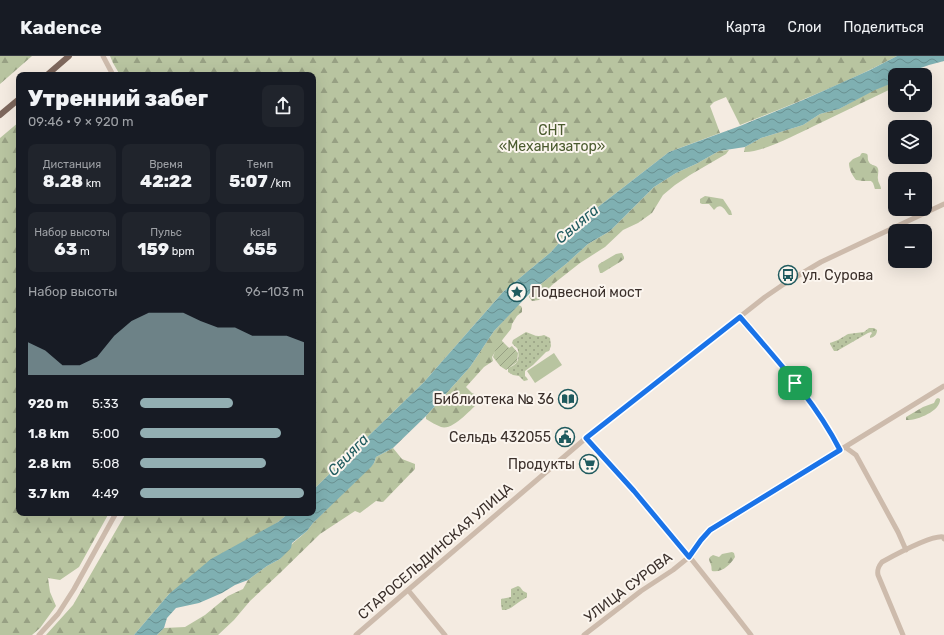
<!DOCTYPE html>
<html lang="ru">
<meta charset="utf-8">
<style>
body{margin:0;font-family:Rubik,sans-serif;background:#20242c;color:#f1f3f6;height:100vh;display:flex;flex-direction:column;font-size:15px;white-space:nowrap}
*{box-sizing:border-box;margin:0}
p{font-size:13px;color:#9ea1a6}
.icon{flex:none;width:22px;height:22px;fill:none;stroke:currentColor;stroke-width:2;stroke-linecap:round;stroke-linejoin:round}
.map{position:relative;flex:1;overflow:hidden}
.side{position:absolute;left:16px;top:16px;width:300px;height:444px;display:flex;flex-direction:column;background:#171b24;border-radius:8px;box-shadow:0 4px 16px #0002}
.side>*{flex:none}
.buttons{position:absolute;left:888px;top:12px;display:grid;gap:8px}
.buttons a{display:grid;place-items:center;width:44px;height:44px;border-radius:8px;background:#171b24;box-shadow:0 4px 16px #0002;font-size:20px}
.pin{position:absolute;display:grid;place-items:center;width:34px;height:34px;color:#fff;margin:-17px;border-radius:8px;box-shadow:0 2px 6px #0006}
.round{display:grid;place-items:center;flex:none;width:42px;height:42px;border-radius:8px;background:#20242c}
.summary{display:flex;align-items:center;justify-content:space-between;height:68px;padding:0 12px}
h1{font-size:22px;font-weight:800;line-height:30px}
.metrics{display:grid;grid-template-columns:repeat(3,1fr);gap:6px;height:68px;padding:4px 12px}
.metrics div{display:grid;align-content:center;border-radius:8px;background:#20242c;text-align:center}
.metrics b{font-size:17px;font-weight:800}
.metrics small{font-size:11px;font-weight:400}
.metrics p{font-size:11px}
.chart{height:112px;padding:8px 12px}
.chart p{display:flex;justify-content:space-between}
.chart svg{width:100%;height:72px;margin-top:4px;fill:#92aeb2;opacity:.7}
ul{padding:0 12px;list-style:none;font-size:13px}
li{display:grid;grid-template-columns:64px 48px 1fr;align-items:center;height:30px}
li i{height:10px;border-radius:5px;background:#92aeb2}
header{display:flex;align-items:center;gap:24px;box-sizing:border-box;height:56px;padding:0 20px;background:#171b24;border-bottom:1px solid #363941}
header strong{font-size:19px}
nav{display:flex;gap:22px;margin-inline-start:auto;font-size:14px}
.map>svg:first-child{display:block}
.grass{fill:url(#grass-dots)}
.forest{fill:url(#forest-firs)}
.garden{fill:url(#garden-furrows)}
.pitch{fill:#b8c4a0}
.water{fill:url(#water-waves)}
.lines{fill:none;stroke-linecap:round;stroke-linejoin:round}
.minor{stroke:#cdbbac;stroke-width:5}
.major{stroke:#7d675c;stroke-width:6}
.route-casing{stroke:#fff;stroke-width:8}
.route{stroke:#1a73e8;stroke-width:5}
.labels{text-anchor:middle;stroke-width:4;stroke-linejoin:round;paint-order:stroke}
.park-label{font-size:14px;fill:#4a5a2e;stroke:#fbf5ee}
.poi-label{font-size:14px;fill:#3b302b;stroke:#fbf5ee;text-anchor:end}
.street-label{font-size:14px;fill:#3b302b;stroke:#fbf5ee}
.water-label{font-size:15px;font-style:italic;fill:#1f5a5e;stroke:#fbf5ee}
</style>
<header>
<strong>Kadence</strong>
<nav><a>Карта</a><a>Слои</a><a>Поделиться</a></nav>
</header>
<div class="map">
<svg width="944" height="579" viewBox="0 0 944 579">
<defs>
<pattern id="grass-dots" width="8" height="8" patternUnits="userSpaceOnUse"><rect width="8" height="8" fill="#b8c4a0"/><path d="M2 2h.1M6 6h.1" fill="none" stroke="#97a083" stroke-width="1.8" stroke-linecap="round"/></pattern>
<pattern id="forest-firs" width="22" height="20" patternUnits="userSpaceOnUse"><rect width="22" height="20" fill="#b8c4a0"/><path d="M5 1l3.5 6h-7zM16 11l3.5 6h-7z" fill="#97a083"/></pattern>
<pattern id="garden-furrows" width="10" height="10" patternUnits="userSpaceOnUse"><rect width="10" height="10" fill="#b8c4a0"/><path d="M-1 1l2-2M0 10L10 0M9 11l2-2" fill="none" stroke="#97a083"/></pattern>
<pattern id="water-waves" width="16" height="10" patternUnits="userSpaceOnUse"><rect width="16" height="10" fill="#7fb0b2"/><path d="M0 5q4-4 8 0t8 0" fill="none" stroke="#699091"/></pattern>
</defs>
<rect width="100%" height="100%" fill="#f4ebe1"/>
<path class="grass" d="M869,272H874L877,274C877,278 875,281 870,282V280L872,277L871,276L868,277L837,295H834L830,288V287L838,284L848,278L864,276Z
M526,276C532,278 537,282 544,279L550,282L551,290L549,295L546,296L533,309L525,315V320L527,322L528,324L524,325L519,320L513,319L508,316V312C511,311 516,308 517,306C519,303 519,295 517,292C515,290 513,289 512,287L513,284Z
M518,530L520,531L523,535L527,537V541C526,542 524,543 522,544C515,548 510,555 502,554L501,548V543L511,541V533Z"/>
<path class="forest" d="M0,0H32L0,28Z
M110,0H897C846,27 793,48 740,69L726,41L714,46L710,50L720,77L669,96L576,168L551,196L503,236L424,326L313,434V19H120L113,7Z
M895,26V31C868,44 841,57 814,70C797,78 762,97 744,96L745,91L761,82L803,69L820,58L839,53L875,33Z
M19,66V457H109L79,511L60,524L48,522L50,536L56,550L40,572L32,579H0V82Z
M729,94L726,98L690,119L675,129L663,139L652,157L638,167L623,174L605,191L580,207L552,229L539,244L532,245L529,241L532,235L566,208L588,188L610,175L654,131L676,117L696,108L719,95Z
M862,97C871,97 866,101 869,106C870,109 875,109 877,111C880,115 877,119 878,123C878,127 881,129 881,133H875L873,127L871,125H863L856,124C852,119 849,113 849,107L853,103L860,100L861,98Z
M705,140L723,143L731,155L732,159H729C725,155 723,148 717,151L714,154L709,148H702L700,147V143Z
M621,197H622L624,201V203L620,206L602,217H600L598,210L599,208L616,198Z
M518,249L521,250L522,252V256L517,260L512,268L511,273L503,283L492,301L493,305L484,311L466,331L472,337L479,340L480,345C471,353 453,375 441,371C436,369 431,366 426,363V360L470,311L494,275Z
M938,342L940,343C941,355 916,365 906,364V361L923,351L934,347L936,343Z
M393,392L402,403L415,408V413L383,446L376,445L360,457L355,455L320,478L280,517L250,545L234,564L218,579H157L164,572L185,571L205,559L228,540L243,533L248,524L267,510L280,503L292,488L307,475L313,467L374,407L376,401Z
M126,457H289L278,466L169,538L134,579H46L73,549Z
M732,496L734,497L735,501C730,509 722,517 712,515C711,513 712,512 711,509C710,505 708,505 710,501L713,499L719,501L722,498Z"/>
<path class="garden" d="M501,284L509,292L512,290L518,297L517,306L506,314L500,310L493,301L497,289Z"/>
<path class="pitch" d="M554,297L562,309L535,327L527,315Z"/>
<path class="water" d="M897,0H944V5L929,9L915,14L908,19H895V26L875,34L839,53L820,58L803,69L761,82L745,91L719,95L696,108L676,117L654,131L610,175L588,188L566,208L532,235L494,275L470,311L426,360L393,392L376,401L374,407L371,411L313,467L307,475L292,487L291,492L280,503L267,510L248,524L235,529L222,537L199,547L176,552L167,562L164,572L157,579H134L169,538L211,503L278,466L289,457H313V434L424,326L503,236L551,196L576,168L669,96L740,70L803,44L870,14Z"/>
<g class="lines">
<path class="minor" d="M103,0L113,19
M740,261C776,304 815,345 840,394
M586,382C646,444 698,511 751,579
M845,391L856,399L898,476L906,494
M408,534L445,579
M39,579L58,558L74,533L116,457
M356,579L408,534L586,382L765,241L784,228L821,206L944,148
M584,579L641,535L673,514L689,501L701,484L710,474L944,330
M903,579L878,519C877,514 878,511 882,506C893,500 932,479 943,481L944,483"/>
<path class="major" d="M47,19L69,0
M0,59L19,43"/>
</g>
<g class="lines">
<g class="route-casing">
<path id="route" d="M740,261C776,303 815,345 840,394L710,474L701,484L689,501L634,435L586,382Z"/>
</g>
<use href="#route" class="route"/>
</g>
<defs>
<g id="bus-ring" transform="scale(1)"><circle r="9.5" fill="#fbf5ee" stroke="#1f5a5e" stroke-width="1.5"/><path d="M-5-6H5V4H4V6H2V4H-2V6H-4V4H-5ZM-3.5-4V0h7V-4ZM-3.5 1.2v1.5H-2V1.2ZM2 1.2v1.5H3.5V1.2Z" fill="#1f5a5e"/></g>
<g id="sight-ring" transform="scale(1)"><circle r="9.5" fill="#fbf5ee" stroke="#1f5a5e" stroke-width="1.5"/><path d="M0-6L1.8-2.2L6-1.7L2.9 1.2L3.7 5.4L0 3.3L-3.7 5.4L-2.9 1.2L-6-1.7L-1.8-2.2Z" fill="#1f5a5e"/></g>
<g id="library-ring" transform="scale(1)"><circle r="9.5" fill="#fbf5ee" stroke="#1f5a5e" stroke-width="1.5"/><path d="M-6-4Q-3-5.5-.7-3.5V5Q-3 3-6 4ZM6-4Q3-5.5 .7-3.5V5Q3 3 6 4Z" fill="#1f5a5e"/></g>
<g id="civic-ring" transform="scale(1)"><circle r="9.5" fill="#fbf5ee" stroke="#1f5a5e" stroke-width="1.5"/><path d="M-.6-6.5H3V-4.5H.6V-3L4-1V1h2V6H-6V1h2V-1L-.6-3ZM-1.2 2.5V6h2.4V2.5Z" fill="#1f5a5e"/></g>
<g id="supermarket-ring" transform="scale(1)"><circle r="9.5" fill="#fbf5ee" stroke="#1f5a5e" stroke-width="1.5"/><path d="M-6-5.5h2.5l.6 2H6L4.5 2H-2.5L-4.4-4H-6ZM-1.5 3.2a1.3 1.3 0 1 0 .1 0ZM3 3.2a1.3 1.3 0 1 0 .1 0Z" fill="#1f5a5e"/></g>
</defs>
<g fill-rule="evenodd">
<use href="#bus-ring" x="788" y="219"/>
<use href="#sight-ring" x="517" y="236"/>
<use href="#library-ring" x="568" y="343"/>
<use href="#civic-ring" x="565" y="381"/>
<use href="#supermarket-ring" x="589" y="408"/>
</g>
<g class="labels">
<g class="park-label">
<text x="552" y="79">СНТ<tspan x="552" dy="16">«Механизатор»</tspan></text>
</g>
<g class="poi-label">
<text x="802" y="224" text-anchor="start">ул. Сурова</text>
<text x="531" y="241" text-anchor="start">Подвесной мост</text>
<text x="554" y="348">Библиотека № 36</text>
<text x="551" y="386">Сельдь 432055</text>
<text x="575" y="413">Продукты</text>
</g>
<g class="street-label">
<text transform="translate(435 495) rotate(-41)" y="5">СТАРОСЕЛЬДИНСКАЯ УЛИЦА</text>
<text transform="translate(628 531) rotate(-37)" y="5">УЛИЦА СУРОВА</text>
</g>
<g class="water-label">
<text transform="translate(577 168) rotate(-40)" y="5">Свияга</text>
<text transform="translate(348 399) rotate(-46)" y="5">Свияга</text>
</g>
</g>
</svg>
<div class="buttons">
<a><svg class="icon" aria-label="locate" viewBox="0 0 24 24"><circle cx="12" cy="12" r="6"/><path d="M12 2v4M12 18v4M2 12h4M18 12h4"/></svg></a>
<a><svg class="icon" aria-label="layers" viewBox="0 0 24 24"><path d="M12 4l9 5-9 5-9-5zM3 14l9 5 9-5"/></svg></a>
<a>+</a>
<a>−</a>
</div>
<div class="pin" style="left:795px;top:327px;background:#1e9e55"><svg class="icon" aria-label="arrive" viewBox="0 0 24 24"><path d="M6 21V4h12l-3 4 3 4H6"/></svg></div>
<section class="side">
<div class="summary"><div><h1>Утренний забег</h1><p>09:46 · 9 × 920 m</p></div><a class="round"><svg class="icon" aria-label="share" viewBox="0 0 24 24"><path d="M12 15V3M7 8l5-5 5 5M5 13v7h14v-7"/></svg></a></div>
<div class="metrics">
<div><p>Дистанция</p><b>8.28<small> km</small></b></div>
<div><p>Время</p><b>42:22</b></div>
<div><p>Темп</p><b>5:07<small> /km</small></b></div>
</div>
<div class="metrics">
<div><p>Набор высоты</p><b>63<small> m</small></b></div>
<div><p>Пульс</p><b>159<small> bpm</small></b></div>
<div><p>kcal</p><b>655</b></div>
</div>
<div class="chart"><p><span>Набор высоты</span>96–103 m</p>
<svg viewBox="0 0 160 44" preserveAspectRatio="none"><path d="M0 44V24L10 29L20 38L30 38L40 33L50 20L60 11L70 6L80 6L90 6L100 11L110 15L120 15L130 20L140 20L150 20L160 24V44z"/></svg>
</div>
<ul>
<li><b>920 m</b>5:33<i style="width:57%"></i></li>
<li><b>1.8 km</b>5:00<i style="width:86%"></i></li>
<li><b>2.8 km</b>5:08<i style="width:77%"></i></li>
<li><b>3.7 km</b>4:49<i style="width:100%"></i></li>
</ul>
</section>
</div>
